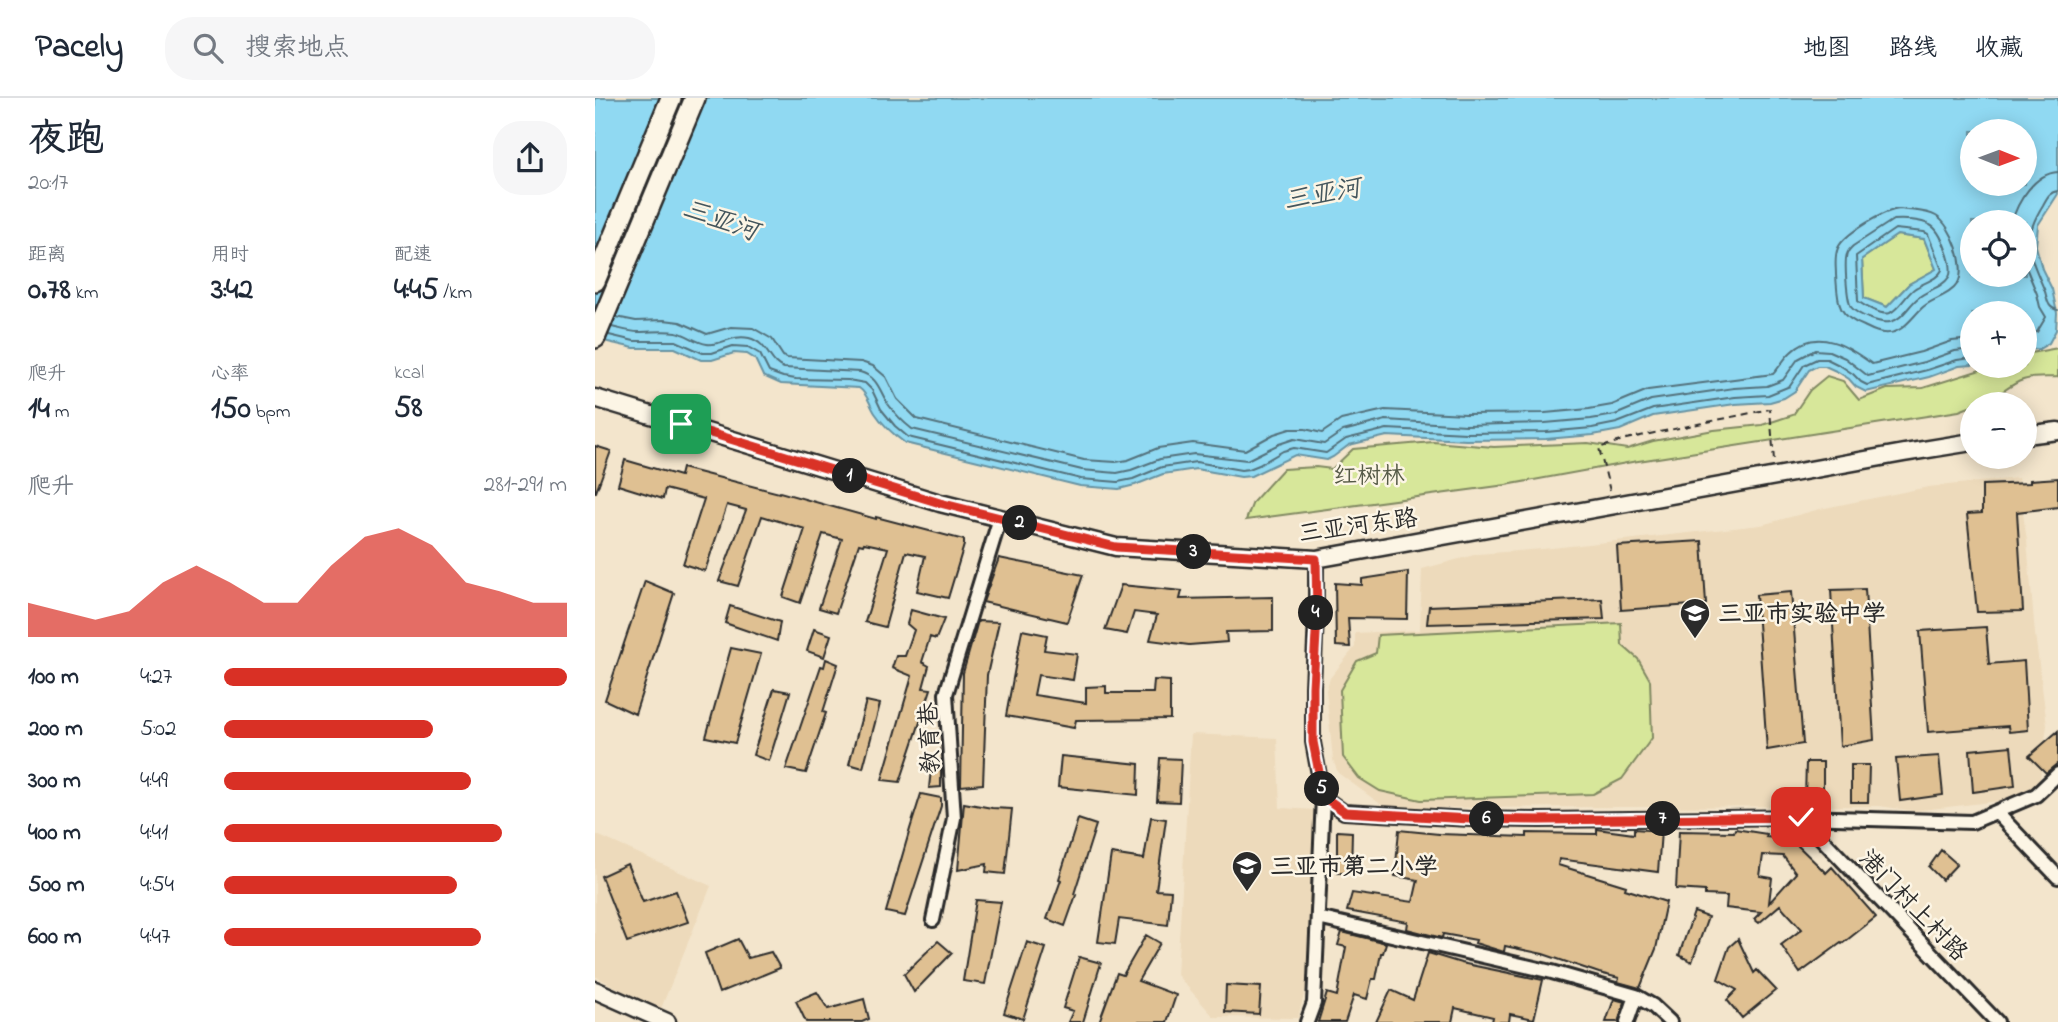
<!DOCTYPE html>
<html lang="zh">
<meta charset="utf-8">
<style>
body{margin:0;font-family:"Indie Flower","LXGW WenKai TC",sans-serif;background:#f6f6f7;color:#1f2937;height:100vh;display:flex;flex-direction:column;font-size:26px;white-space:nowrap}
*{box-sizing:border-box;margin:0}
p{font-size:23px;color:#747a83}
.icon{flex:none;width:38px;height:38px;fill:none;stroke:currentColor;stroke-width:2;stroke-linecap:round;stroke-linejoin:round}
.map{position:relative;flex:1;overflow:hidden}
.panel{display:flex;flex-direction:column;background:#fff;width:595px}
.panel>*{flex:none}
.needle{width:46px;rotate:91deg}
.buttons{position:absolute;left:1365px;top:21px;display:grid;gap:14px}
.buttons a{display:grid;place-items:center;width:77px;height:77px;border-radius:50%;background:#fff;box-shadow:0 4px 18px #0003;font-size:35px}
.pin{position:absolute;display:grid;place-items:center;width:60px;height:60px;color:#fff;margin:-30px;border-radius:14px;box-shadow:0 4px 10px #0006}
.km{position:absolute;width:35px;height:35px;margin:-18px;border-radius:50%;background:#222;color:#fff;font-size:19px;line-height:35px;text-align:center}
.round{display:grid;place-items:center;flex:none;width:74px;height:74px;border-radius:28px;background:#f6f6f7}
.headline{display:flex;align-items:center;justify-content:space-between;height:119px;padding:0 28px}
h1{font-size:38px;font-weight:700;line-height:52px}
.figures{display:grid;grid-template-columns:repeat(3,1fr);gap:10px;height:119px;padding:7px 28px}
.figures div{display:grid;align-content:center}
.figures b{font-size:30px;font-weight:700}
.figures small{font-size:19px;font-weight:400}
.figures p{font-size:19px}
.chart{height:196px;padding:14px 28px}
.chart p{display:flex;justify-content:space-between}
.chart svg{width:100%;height:126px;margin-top:7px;fill:#d93025;opacity:.7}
ul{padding:0 28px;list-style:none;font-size:23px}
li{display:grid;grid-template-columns:112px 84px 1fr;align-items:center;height:52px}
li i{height:18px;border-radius:9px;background:#d93025}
header{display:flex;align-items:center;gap:42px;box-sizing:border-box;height:98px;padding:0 35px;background:#fff;border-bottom:2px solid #e0e1e3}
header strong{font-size:33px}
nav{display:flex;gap:38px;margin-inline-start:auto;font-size:24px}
.search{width:490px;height:63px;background:#f6f6f7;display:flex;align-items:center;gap:18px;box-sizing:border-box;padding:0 24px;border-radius:28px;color:#747a83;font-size:26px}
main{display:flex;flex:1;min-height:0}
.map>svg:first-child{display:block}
.built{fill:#eddabb}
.green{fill:#d7e79a;stroke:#818962;stroke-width:2}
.water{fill:#90d9f2;stroke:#6893a2;stroke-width:2;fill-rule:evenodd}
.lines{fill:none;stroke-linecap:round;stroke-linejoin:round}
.shore{stroke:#53717b;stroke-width:2}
.building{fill:#dfc092;stroke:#2b2b2b;stroke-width:2;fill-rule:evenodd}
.minor-casing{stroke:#2b2b2b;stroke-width:18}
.tertiary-casing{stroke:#2b2b2b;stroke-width:21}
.primary-casing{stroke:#2b2b2b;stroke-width:24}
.path{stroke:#2b2b2b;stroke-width:2;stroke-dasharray:7 5;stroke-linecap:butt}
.minor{stroke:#fcf5e5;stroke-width:12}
.tertiary{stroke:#fcf5e5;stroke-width:16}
.primary{stroke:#fcf5e5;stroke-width:19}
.route-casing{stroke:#fff;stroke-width:14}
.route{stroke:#d93025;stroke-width:9}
.labels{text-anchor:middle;stroke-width:5;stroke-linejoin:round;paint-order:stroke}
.park-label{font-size:24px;fill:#565a47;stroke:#fcf5e5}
.street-label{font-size:24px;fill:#2b2b2b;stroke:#fcf5e5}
.poi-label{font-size:24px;font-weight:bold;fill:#2b2b2b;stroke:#fcf5e5;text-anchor:start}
.water-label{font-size:26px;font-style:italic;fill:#44565d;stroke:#fcf5e5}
</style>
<header>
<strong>Pacely</strong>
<div class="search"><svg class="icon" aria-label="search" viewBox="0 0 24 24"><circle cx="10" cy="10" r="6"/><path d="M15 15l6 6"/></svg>搜索地点</div>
<nav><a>地图</a><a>路线</a><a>收藏</a></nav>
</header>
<main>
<section class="panel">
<div class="headline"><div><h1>夜跑</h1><p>20:17</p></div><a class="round"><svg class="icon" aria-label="share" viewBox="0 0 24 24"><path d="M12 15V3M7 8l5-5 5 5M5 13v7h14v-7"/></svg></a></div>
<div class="figures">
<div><p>距离</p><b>0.78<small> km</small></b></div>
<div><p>用时</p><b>3:42</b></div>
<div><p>配速</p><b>4:45<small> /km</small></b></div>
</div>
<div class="figures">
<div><p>爬升</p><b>14<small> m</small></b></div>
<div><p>心率</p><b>150<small> bpm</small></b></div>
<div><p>kcal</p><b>58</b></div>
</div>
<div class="chart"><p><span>爬升</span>281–291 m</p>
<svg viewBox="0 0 160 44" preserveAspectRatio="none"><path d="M0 44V32L10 35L20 38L30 35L40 25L50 19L60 25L70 32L80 32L90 19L100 9L110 6L120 12L130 25L140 28L150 32L160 32V44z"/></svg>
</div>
<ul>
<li><b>100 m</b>4:27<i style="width:100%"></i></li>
<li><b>200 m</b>5:02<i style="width:61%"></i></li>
<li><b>300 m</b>4:49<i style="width:72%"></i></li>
<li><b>400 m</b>4:41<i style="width:81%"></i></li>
<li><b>500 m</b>4:54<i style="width:68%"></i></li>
<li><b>600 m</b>4:47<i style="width:75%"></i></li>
</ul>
</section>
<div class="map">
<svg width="1463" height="924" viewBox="0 0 1463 924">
<rect width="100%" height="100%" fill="#f3e5cc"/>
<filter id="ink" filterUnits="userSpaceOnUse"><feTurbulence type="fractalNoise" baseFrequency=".0143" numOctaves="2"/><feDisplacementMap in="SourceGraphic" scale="14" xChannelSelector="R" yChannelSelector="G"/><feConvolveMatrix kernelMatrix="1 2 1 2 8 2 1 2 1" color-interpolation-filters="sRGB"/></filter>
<g filter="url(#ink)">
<path class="built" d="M1423,380L1432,443L1440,536L1452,627L1444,688L1413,702L1318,713L1285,708L791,710L743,675L738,662L731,592L735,580L760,549V535L825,532L827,471L883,456L948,451L1166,427L1225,411L1333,389Z
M596,636L682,640L685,710L721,712L713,881L703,920L619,919L582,877Z
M0,736L116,788L65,913L0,878Z"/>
<path class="green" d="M1302,137L1329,141L1341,171L1314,186L1292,209L1269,200L1267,161Z
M1463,250V279C1453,280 1438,278 1428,282C1410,288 1398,306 1377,306V308L1364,313L1037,364L911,387L651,422L658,404L688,371L721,369L737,371L758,351L838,344L899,349L993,345L1032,351L1058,343L1119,332L1167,327L1198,317L1215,292L1232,278L1248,283L1264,302L1292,291L1328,290L1398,268H1430V256Z
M1026,525L1027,547L1043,561L1055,582L1057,640L1027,681L998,696L826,702L785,693L764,680L748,659L745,592L762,563L781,555L783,537Z"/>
<path class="water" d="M0,0H1463V96L1443,127L1441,148L1447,171L1457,191L1462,215L1461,232L1454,245L1444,251L1430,252V215H1377V267L1364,268L1334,279L1271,294L1261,289L1254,281L1243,274L1230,268H1222L1214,272L1200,293L1189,300L1175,304L1140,306L1058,318L1025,332L998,337L951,341L871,342L792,338L754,347L738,359L732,362L700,357L656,378L646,379L601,371L568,376L540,387L524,391L485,388L310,345C299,337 288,327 280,315C274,306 273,296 264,290L186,286L168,278L160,261L152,256L139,255L117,262H106L80,250H39L13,244L0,239ZM1377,33H1430V86H1377ZM1377,124H1430V177H1377ZM1302,137L1329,141L1341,171L1314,186L1292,209L1269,200L1267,161Z"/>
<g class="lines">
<path class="shore" d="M1463,93C1454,94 1452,100 1448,107C1426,142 1434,156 1449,191C1453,200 1451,210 1463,212
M1305,111C1316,113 1331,112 1341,118C1357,127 1372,169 1363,185C1355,198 1338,200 1328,209C1316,220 1307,237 1289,235C1282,235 1275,231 1269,228C1241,217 1243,204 1241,177C1241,168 1239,159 1243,150C1249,136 1289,112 1305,111Z
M1298,122C1309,121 1326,122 1335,127C1346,132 1360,169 1354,179C1347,190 1332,192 1323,200C1314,207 1307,222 1295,224C1285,226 1262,217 1256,209C1252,202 1249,164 1252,156C1253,152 1255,151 1258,148Z
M1417,124C1422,104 1440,75 1463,74
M1300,131L1329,134L1333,136L1347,172C1342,182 1329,184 1319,191C1311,197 1304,211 1295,215C1287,218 1269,208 1263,203L1261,158Z
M1430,167L1442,196L1445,209L1451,219L1442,234L1430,237
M21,219L41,223L69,222L85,224L112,236L136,229L158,230L177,241L188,258L192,260L266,264L278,268L291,279L302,301L322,321L489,362L521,364L533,362L563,350L598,345L650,352L679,336L695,331H710L727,335L746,322L790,312L871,316L950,315L994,311L1017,307L1053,292L1178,276C1185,269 1189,260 1196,254C1222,228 1254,249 1277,266L1326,254L1357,243L1377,241
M17,229C26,231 35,234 44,234C56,234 69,232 81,234C92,236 101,245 112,246C126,248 137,236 154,240C174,245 173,265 189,270L265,274C283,279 284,292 293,306C300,316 308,324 317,331L487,372L522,375L536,372L565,361L599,356L652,362L684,346L699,341L729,346L748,333L791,322L871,327L950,325L996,321L1020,317L1056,302L1139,290L1172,288L1188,282L1203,261L1220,252L1234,253L1250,260L1273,278L1329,264L1360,253L1377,251
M14,237L39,243H81L108,255H117L138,248L153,249L165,256L174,274L188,279L201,281L253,282L270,285L277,292L286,311L300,328L313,339L486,381L523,384L538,381L567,369L601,364L646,372L654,371L664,367L688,353L699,350L731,355L751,341L792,331L871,335L951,334L997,330L1022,325L1058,311L1140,299L1173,297L1195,288L1209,267L1222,261H1232L1246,268L1258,276L1266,284L1272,287L1332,272L1362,262L1377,260"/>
</g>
<path class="building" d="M0,348L16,353L1,394H0Z
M30,362L85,378L87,370L184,395L185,394L281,421V419L369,442V447L353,500L322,493L330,458L311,454L290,529L270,524L293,450L269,445L268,447L264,446L241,515L224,510L247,441L228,436L205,505L188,499L210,431L167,418L143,488L124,483L151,412L132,407L110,473L88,466L109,401L70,391L68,401L23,387Z
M1463,380V409L1422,414L1428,513L1382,514L1372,416L1387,415V387L1435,385V382Z
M1107,443L1111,506L1026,512L1022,448Z
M404,460L488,477L472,524L388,504Z
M813,474L812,521L753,520L755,549L741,548L740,485L767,487V481Z
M50,483L79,495L40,616L10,602Z
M526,487L587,493L585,501L678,499V533L631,534L632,544L594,547L555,542L562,517L539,514L532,536L510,532Z
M1270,491L1279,642L1245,648L1236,492Z
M1196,494L1208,646L1172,652L1161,497Z
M1007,501L1009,521L832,526L834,508Z
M135,508L185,524L182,543L130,525Z
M316,512L349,521L341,541L335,539L327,564L334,568L328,590L336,591L305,684L287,682L317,578L297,570L301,558H310L319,532L312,526Z
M383,523L404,524L392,577L388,686L366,688L368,575Z
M1391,529L1394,566L1429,563L1433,632L1414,634L1413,628L1333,634L1325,533Z
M219,531L236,537L229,559L212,553Z
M427,532L452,537L449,552L482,556L478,582L443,577L439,597L491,605V589L511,588V595H558L559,582L575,583V621L481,622L479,630L411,618Z
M136,550L166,556L140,645L111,639Z
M231,561L243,566L228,614L231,615L211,675L191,671L226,568L229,569Z
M179,591L195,594L174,663L158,657Z
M271,603L285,606L268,670L254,666Z
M1463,633V665L1451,675L1434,658Z
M1416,648L1420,688L1378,694L1375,652Z
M466,658L544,666L543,697L463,689Z
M1344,658L1348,697L1305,703L1301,661Z
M565,660L586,661L584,704L562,703Z
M346,662V689L334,690L337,663Z
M1211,664H1228V700H1210Z
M1256,667H1274L1273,704H1256Z
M326,696L346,700V708L310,818L291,814L315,731Z
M369,705L397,710L417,711L410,776L391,774L392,766L363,772Z
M556,719L571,721L561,792L576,793L573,827L524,821L520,846L503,844L516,756L549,761Z
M483,721L501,727L479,796L481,797L470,828L452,821L466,782L464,781Z
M1002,731L1039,736V731L1066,733L1063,774L964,761L963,767L1031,788L1030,791L1071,804L1061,851L1045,890L1023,884L1024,880L1004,875L948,856L910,848L909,854L880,845L881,842L848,836L847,840L812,831L813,824L752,813L757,795L818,804L823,782L800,778L804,732L844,736L932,739V735L1002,736Z
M1140,731L1172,736L1171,739L1196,741L1231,775L1237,769L1281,819L1247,846L1246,845L1205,875L1186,847L1207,831L1185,807L1164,825L1159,821L1166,814L1131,810L1132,798L1110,797V793L1081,791L1084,733L1139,734ZM1168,757L1188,758L1201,775L1174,805L1177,780L1165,778Z
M742,733L757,734L756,775H742Z
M1346,752L1362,766L1347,782L1334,769Z
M32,766L48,804L81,793L93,824L32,844L6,778Z
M381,802L406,804L390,886L368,883Z
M1099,814L1113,819L1097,864L1084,857Z
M747,834L791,845L788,855H786L781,881H777L772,901L759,897L750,924H723L732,895L742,898L751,849L743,847Z
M551,837L565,845L543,883L581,897L572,924H504L522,875L528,877Z
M143,841L153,860L176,854L185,870L124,895L110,855Z
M1143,841L1159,875L1162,872L1181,892L1147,920L1132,902L1142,892L1123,881L1134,849Z
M343,843L357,855L319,894L309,876Z
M432,844L451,850L428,921L409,915Z
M833,855L866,865L948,882L939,921L915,916L914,924H897L898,919L860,910L857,924H781L796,892L818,902Z
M484,859L506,865L488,924H473L478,913L468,910Z
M631,887L666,889L664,916L630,914Z
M222,894L233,911L269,901L274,921L267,924H211L201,903Z
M1019,901L1030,904L1023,924H1011Z"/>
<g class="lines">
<g class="minor-casing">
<path id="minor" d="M721,461V518L718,589V644L728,699
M1401,714L1463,779
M1206,719L1402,924
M723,820L957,874L1041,898L1032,924
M338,822L359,720L351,596L405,420
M1041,898L1058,908L1075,924
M712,924L719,905L728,699L749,714L875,721L945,722L1206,719L1377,724L1441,697L1463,676"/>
</g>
<g class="tertiary-casing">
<path id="tertiary" d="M0,300L345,405L521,449L721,461L1309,355L1377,344
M1430,337L1463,333
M0,892L72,924"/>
</g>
<g class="primary-casing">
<path id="primary" d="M0,183L76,0
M0,240L100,0"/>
</g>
<path class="path" d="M1015,393L1004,350L1031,341L1175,311L1179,363"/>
<use href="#minor" class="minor"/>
<use href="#tertiary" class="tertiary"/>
<use href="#primary" class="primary"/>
</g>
</g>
<g class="lines" filter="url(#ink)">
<g class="route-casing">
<path id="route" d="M86,326L345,405L521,449L721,461L722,518L718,589V644L729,699L750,714L875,721L945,722L1206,719"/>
</g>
<use href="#route" class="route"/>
</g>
<defs>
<g id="school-pin" transform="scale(1.575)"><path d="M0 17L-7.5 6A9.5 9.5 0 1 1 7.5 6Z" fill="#2b2b2b" stroke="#fcf5e5"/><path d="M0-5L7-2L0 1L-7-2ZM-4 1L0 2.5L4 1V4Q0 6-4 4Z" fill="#fff"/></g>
</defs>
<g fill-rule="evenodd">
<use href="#school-pin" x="1100" y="515"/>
<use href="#school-pin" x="652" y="768"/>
</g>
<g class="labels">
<g class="park-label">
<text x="774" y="385">红树林</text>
</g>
<g class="street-label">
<text transform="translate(763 427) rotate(-8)" y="8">三亚河东路</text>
<text transform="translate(334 640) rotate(-92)" y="8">教育巷</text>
<text transform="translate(1319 807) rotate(46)" y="8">港门村上村路</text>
</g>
<g class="poi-label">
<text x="1123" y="523">三亚市实验中学</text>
<text x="675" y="776">三亚市第二小学</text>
</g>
<g class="water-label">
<text transform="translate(727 95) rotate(-10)" y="9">三亚河</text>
<text transform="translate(126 121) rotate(19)" y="9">三亚河</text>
</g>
</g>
</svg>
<div class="buttons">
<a><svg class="needle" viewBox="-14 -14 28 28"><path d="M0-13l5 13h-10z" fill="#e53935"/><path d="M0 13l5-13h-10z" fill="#747a83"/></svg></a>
<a><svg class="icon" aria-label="locate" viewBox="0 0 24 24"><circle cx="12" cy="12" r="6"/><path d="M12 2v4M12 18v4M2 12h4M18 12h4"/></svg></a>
<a>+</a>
<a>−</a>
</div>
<div class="pin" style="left:86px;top:326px;background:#1e9e55"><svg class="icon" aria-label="arrive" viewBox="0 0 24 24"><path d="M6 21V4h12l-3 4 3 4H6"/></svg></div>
<div class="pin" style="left:1206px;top:719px;background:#d93025"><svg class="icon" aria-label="check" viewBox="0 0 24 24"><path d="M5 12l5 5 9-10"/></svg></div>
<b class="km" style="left:255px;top:378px">1</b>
<b class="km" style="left:425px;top:425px">2</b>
<b class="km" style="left:599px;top:454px">3</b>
<b class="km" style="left:721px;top:515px">4</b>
<b class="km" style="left:727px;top:691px">5</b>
<b class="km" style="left:892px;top:721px">6</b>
<b class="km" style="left:1068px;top:721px">7</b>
</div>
</main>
